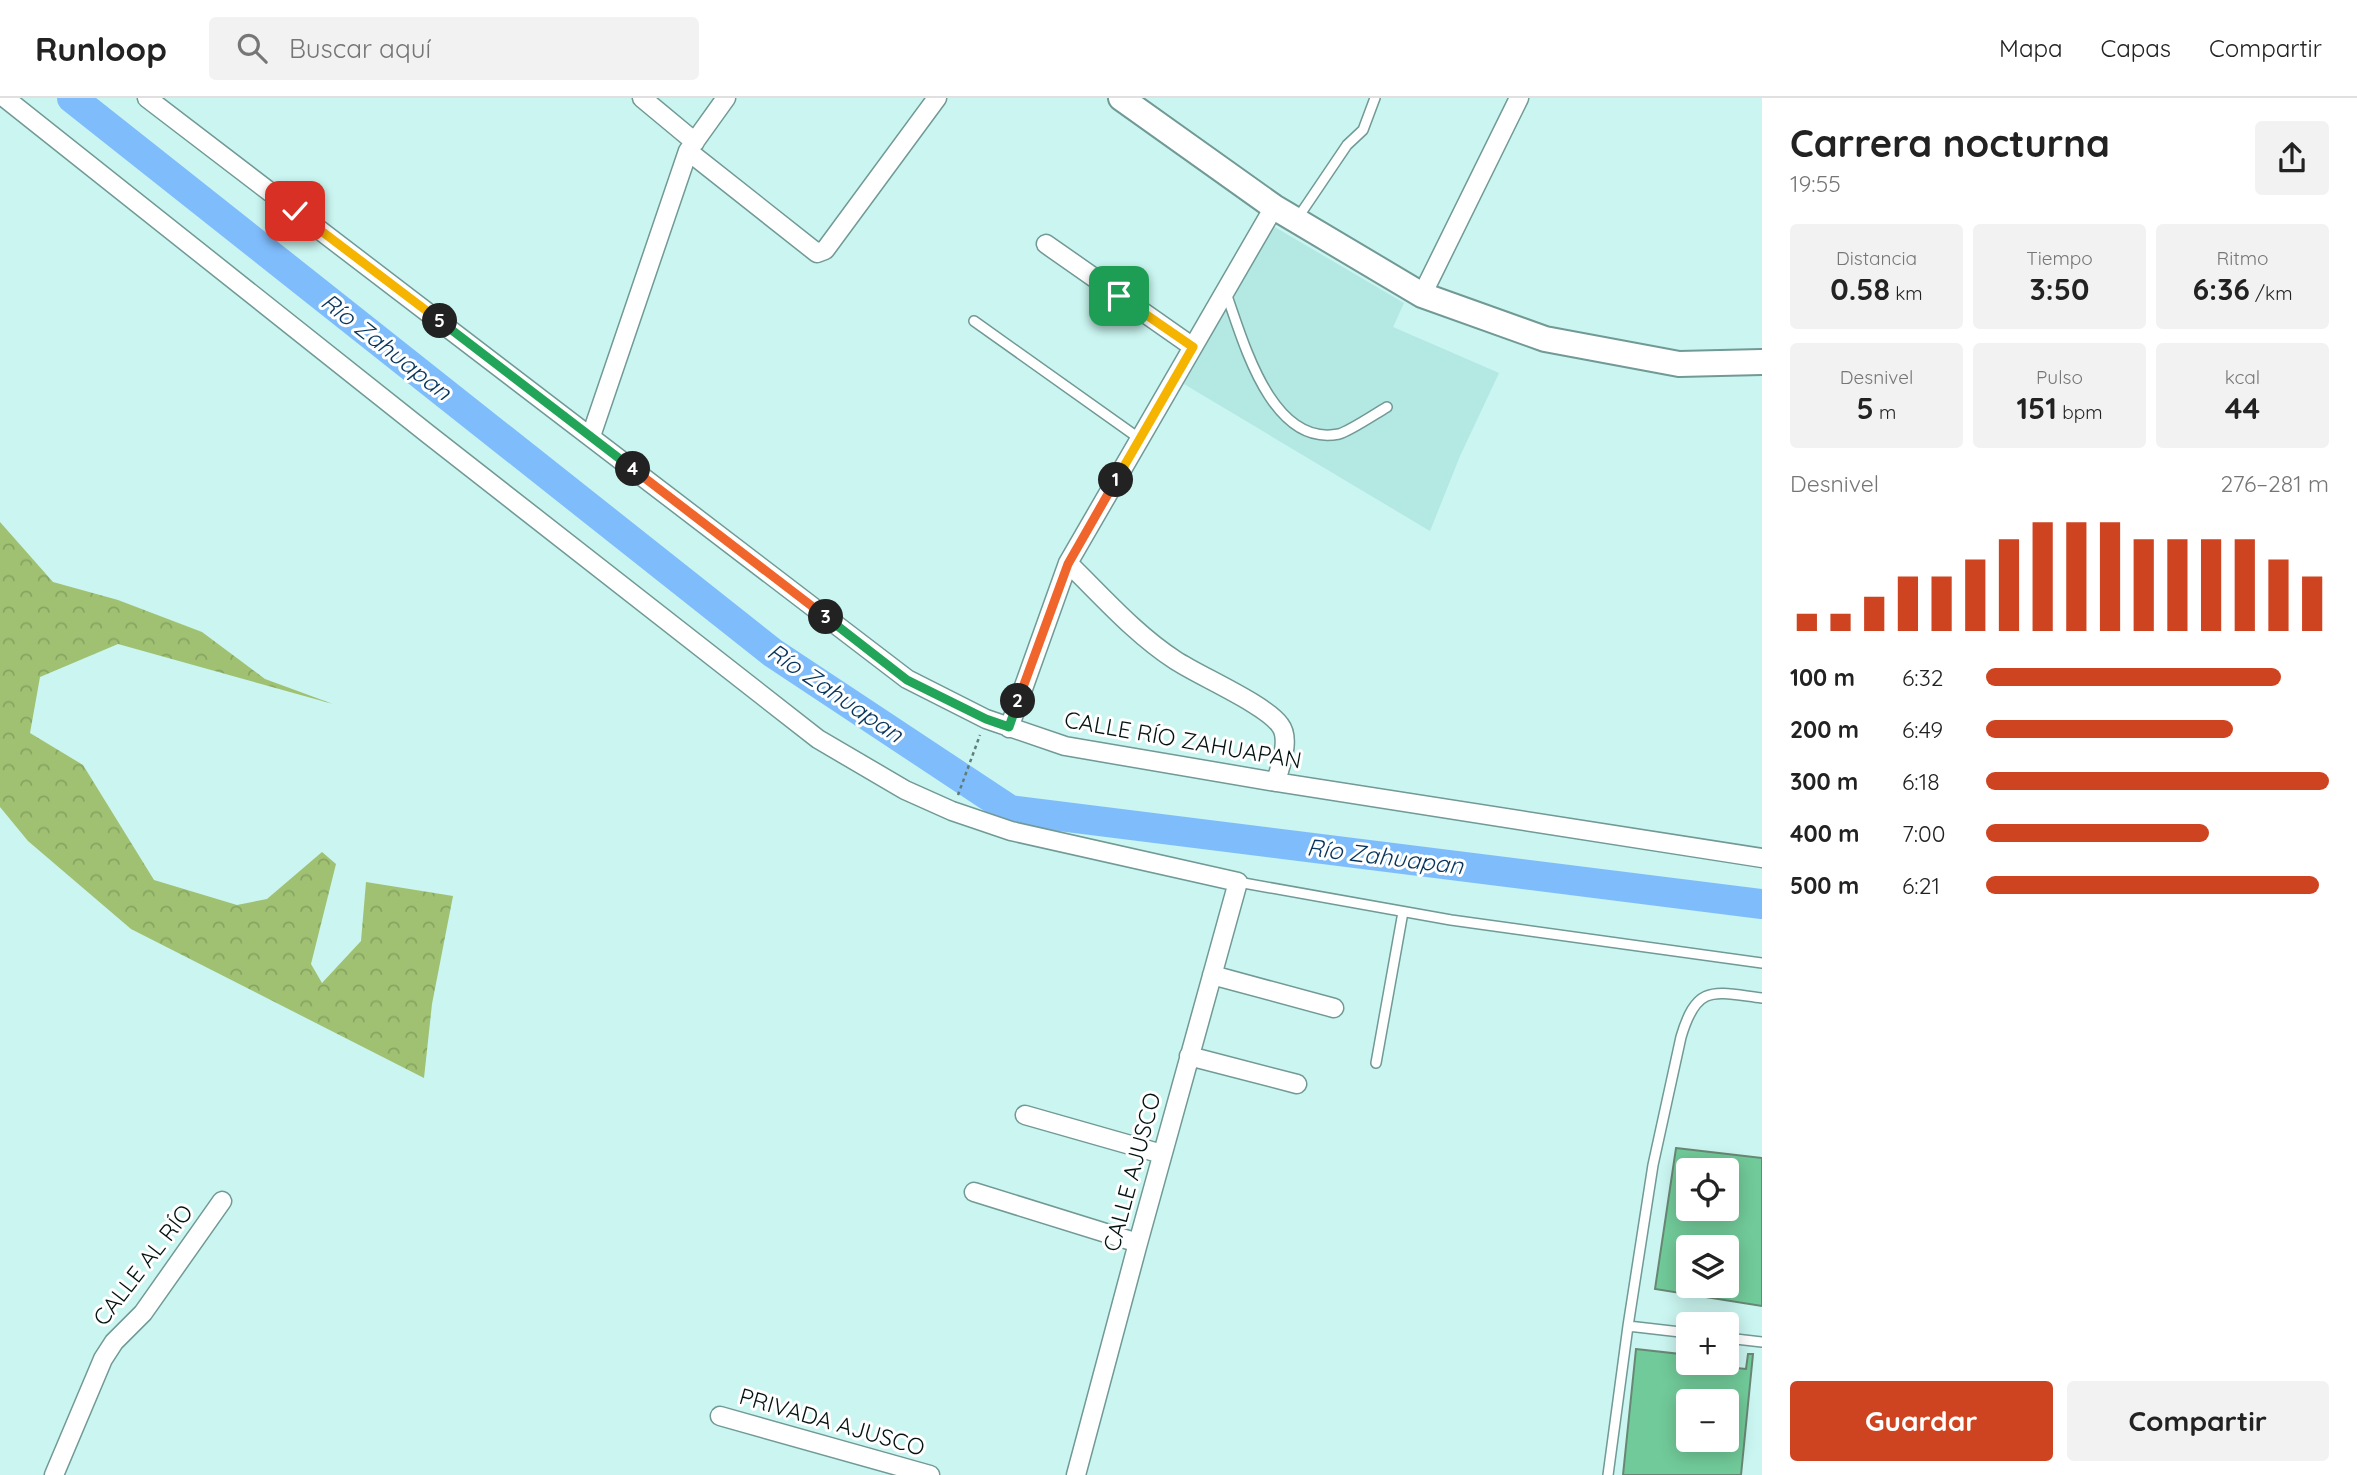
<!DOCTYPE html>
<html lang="es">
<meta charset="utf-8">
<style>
body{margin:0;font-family:Quicksand,sans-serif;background:#f2f2f2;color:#222;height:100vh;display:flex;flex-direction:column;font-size:26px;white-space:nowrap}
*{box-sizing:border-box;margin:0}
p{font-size:23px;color:#767676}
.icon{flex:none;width:38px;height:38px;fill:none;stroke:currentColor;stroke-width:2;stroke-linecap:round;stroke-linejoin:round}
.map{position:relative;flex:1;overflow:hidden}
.side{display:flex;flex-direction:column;background:#fff;width:595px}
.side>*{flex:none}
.fabs{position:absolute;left:1676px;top:1060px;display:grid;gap:14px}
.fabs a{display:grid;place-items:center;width:63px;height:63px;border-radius:7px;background:#fff;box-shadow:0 4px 18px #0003;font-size:35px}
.pin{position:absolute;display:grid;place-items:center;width:60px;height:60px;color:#fff;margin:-30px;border-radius:14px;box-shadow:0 4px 10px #0006}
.km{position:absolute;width:35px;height:35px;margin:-18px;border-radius:50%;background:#222;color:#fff;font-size:19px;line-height:35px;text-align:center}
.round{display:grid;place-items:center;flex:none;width:74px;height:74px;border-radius:7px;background:#f2f2f2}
.summary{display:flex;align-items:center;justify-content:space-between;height:119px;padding:0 28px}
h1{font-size:38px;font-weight:800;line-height:52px}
.metrics{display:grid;grid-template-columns:repeat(3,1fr);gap:10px;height:119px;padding:7px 28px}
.metrics div{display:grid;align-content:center;border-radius:7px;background:#f2f2f2;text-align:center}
.metrics b{font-size:30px;font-weight:800}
.metrics small{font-size:19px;font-weight:400}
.metrics p{font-size:19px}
.chart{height:196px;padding:14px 28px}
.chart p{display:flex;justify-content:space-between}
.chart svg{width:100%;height:126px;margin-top:7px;stroke:#ce4421;stroke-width:6}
.action{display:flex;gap:14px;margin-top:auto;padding:14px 28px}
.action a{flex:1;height:80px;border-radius:7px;background:#ce4421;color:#fff;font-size:28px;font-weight:800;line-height:80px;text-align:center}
.action a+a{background:#f2f2f2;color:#222}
ul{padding:0 28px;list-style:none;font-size:23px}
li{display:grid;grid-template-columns:112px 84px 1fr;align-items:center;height:52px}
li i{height:18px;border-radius:9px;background:#ce4421}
header{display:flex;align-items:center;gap:42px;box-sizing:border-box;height:98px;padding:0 35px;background:#fff;border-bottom:2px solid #e0e0e0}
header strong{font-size:33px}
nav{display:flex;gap:38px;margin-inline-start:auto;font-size:24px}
.search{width:490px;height:63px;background:#f2f2f2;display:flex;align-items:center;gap:18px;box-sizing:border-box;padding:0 24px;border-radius:7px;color:#767676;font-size:26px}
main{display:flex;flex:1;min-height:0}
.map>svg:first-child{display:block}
.built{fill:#b3e8e3}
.forest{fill:url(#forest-crowns)}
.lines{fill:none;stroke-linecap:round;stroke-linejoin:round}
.river{stroke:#7fbcfc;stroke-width:30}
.building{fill:#71ca99;stroke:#698775;stroke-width:2;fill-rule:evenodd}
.service-casing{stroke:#719995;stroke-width:12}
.minor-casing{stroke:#719995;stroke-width:21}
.secondary-casing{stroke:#719995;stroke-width:28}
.path{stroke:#607c79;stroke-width:2.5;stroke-dasharray:3.5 3.5;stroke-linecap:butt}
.service{stroke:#fff;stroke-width:9}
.minor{stroke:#fff;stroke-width:18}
.secondary{stroke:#fff;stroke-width:24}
.split-1-casing{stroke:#fff;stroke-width:14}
.split-2-casing{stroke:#fff;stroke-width:14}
.split-3-casing{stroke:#fff;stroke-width:14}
.split-4-casing{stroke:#fff;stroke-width:14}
.split-5-casing{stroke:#fff;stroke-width:14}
.split-6-casing{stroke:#fff;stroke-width:14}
.split-1{stroke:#f5b400;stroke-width:9}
.split-2{stroke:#f0652b;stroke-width:9}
.split-3{stroke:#22a559;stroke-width:9}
.split-4{stroke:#f0652b;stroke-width:9}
.split-5{stroke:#22a559;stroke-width:9}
.split-6{stroke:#f5b400;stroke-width:9}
.labels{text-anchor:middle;stroke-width:6;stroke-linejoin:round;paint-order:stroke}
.street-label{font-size:23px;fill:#041311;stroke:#fff}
.water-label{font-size:24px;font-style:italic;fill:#07355d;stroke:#fff}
</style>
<header>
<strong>Runloop</strong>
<div class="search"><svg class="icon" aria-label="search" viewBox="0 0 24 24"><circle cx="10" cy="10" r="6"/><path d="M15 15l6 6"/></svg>Buscar aquí</div>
<nav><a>Mapa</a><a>Capas</a><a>Compartir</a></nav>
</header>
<main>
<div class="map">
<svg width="1762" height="1377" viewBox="0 0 1762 1377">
<defs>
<pattern id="forest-crowns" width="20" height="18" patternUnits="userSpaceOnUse" patternTransform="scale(1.75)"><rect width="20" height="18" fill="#9fc171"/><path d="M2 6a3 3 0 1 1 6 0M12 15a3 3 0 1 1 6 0" fill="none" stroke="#87a561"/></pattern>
</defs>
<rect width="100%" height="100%" fill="#caf5f0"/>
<path class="built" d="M1273,128L1404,205L1393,229L1499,275L1460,358L1430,433L1184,286Z"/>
<path class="forest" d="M0,424L53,484L118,502L202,534L265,581L333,606L118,546L40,579L30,635L83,667L154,782L237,807L267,801L322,754L336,766L311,866L322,885L361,843L366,784L453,798L432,906L424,980L131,831L28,743L0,709Z"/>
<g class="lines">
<path class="river" d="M72,0L773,555L1010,712L1762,806"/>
</g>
<path class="building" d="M1676,1050L1762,1060V1208L1655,1191ZM1689,1073H1727V1111H1689ZM1689,1150H1727V1188H1689Z
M1636,1251L1689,1257V1265L1746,1271L1748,1256H1753L1741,1377H1623ZM1689,1304H1727V1342H1689Z"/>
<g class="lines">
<g class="service-casing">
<path id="service" d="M1297,121L1347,47L1363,32L1375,0
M1226,195C1243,242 1271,350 1339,336C1350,333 1375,316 1387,309
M974,223L1140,341
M1238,784L1451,822L1762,865
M1376,965L1403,814
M1689,1235L1628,1228L1653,1067L1681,939C1697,885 1714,894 1762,900
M1727,1240L1762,1244
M1608,1377L1628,1228"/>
</g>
<g class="minor-casing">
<path id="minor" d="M5,0L428,336L818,641L905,692L952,713L1011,733L1238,784L1138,1145L1076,1377
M147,0L907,581L986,621L1065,648L1276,684L1762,760
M642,0L695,44
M688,53L817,155L825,152L937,0
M1046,146L1193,249
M1422,197L1519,0
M591,338L688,53L726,0
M1068,465C1102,498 1135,536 1175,562C1199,578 1265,606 1280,627C1291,641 1280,668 1276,684
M1009,630L1068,465L1274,109
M1212,877L1334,910
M1189,958L1297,986
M1025,1017L1162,1056
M974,1094L1138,1145
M720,1318L930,1377
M54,1377L103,1261L114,1244L143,1215L222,1103"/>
</g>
<g class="secondary-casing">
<path id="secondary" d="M1121,0L1274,109L1422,197L1545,241L1679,266L1762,264"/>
</g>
<path class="path" d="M958,697L980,637"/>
<use href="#service" class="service"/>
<use href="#minor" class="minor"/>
<use href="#secondary" class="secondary"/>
</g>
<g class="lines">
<g class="split-1-casing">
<path id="split-1" d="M1116,382L1193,249L1119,198"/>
</g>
<g class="split-2-casing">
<path id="split-2" d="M1018,603L1068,466L1116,382"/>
</g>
<g class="split-3-casing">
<path id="split-3" d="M826,519L907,582L986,621L1009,629L1018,603"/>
</g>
<g class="split-4-casing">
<path id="split-4" d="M633,371L826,519"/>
</g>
<g class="split-5-casing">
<path id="split-5" d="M440,223L633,371"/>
</g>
<g class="split-6-casing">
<path id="split-6" d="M295,113L440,223"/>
</g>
<use href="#split-1" class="split-1"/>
<use href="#split-2" class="split-2"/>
<use href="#split-3" class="split-3"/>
<use href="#split-4" class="split-4"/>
<use href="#split-5" class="split-5"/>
<use href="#split-6" class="split-6"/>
</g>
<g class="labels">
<g class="street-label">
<text transform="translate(1183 642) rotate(10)" y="8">CALLE RÍO ZAHUAPAN</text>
<text transform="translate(1132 1074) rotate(-75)" y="8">CALLE AJUSCO</text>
<text transform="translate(143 1167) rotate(-52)" y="8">CALLE AL RÍO</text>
<text transform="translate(832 1324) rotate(16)" y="8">PRIVADA AJUSCO</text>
</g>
<g class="water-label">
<text transform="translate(386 249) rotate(38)" y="8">Río Zahuapan</text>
<text transform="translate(835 595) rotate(34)" y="8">Río Zahuapan</text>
<text transform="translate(1385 759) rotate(7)" y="8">Río Zahuapan</text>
</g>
</g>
</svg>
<div class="fabs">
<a><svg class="icon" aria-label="locate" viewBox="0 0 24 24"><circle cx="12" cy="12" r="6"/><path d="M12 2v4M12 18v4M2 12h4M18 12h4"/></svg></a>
<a><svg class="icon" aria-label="layers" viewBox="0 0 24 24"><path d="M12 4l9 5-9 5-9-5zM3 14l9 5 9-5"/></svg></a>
<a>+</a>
<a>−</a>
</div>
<div class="pin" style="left:1119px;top:198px;background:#1e9e55"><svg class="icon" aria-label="arrive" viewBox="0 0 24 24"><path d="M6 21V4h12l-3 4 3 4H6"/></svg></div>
<div class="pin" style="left:295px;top:113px;background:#d93025"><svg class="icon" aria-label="check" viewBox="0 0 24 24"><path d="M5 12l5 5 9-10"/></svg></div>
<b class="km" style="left:1116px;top:382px">1</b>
<b class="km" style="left:1018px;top:603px">2</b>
<b class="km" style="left:826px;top:519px">3</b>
<b class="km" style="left:633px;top:371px">4</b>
<b class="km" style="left:440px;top:223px">5</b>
</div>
<section class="side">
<div class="summary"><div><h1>Carrera nocturna</h1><p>19:55</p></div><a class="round"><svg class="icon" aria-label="share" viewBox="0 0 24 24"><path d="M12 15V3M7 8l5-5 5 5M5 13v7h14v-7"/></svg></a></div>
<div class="metrics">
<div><p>Distancia</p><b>0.58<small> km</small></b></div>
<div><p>Tiempo</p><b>3:50</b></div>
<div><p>Ritmo</p><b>6:36<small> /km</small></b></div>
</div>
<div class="metrics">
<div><p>Desnivel</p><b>5<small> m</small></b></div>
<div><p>Pulso</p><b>151<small> bpm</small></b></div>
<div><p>kcal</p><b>44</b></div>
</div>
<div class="chart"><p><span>Desnivel</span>276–281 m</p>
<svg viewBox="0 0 160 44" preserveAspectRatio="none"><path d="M5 44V38M15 44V38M25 44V32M35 44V25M45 44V25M55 44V19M65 44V12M75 44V6M85 44V6M95 44V6M105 44V12M115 44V12M125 44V12M135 44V12M145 44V19M155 44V25"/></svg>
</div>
<ul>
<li><b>100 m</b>6:32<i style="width:86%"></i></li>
<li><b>200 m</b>6:49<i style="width:72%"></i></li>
<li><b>300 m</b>6:18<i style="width:100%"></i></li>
<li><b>400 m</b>7:00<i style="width:65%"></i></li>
<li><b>500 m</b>6:21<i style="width:97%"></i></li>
</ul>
<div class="action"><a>Guardar</a><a>Compartir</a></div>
</section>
</main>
